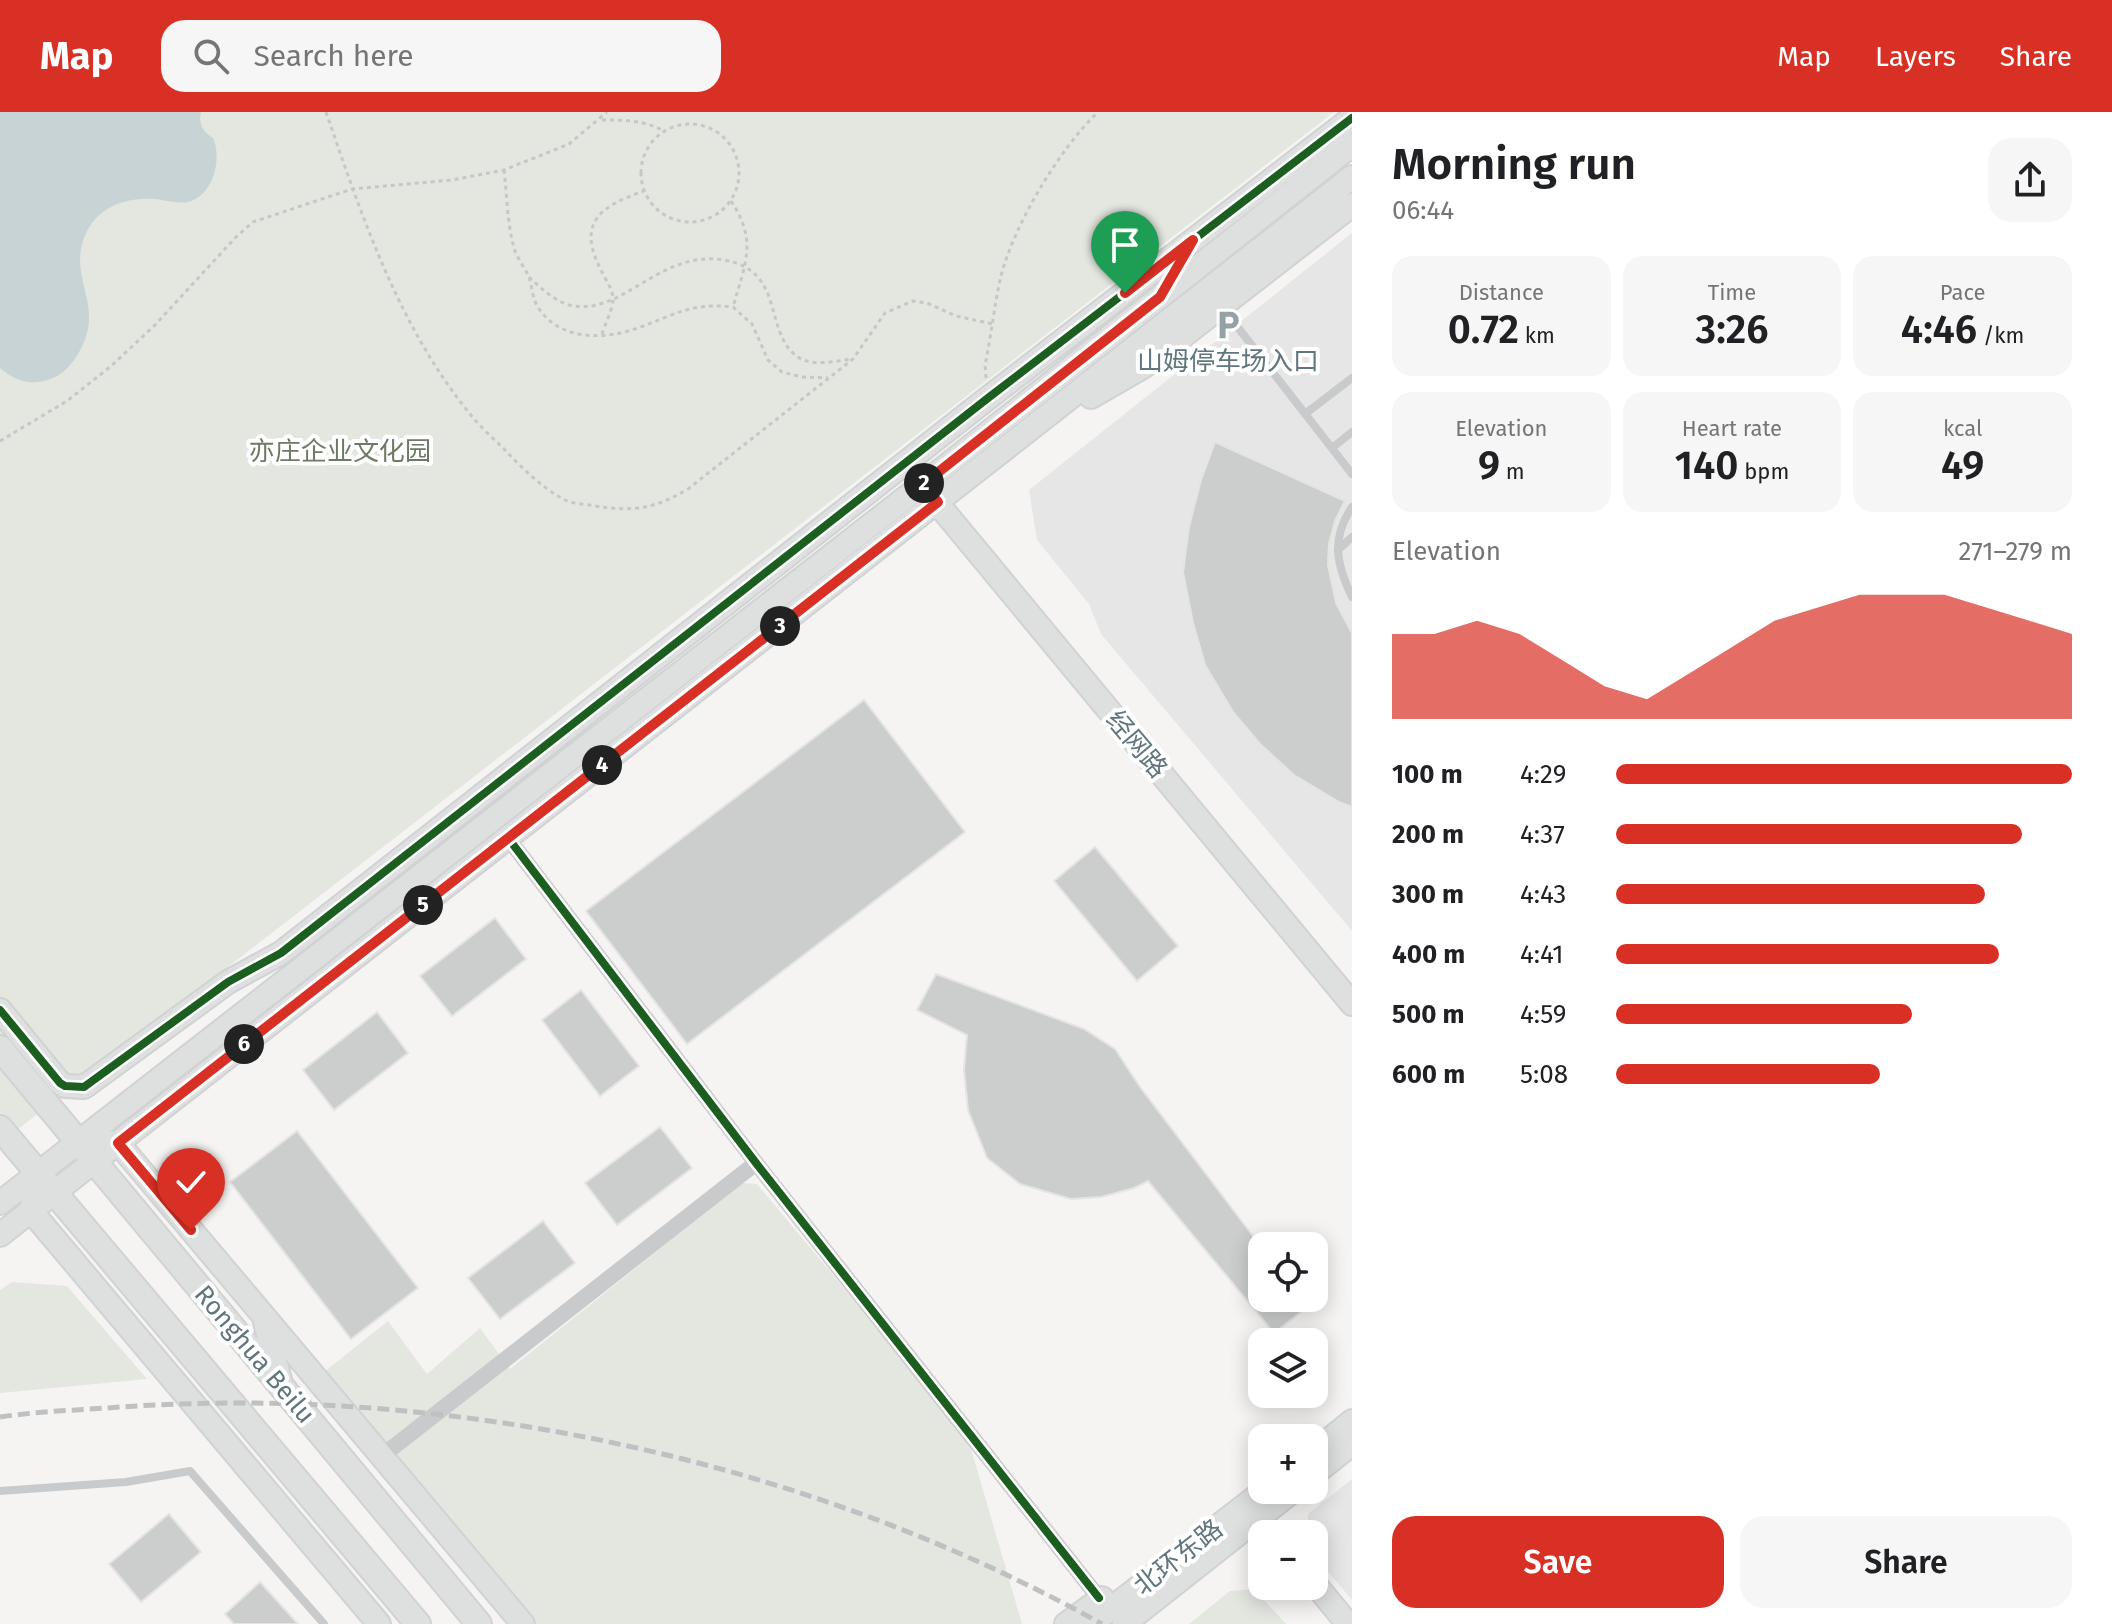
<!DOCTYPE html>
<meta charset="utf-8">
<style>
body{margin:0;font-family:"Fira Sans","Noto Sans SC",sans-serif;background:#f6f6f6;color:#202124;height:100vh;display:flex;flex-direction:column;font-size:30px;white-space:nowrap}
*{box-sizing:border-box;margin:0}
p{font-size:26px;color:#757577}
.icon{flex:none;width:44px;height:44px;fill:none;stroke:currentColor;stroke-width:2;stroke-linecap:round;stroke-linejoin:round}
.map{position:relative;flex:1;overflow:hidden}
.panel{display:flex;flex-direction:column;background:#fff;width:760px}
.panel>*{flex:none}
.buttons{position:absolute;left:1248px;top:1120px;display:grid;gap:16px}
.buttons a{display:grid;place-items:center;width:80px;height:80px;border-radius:16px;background:#fff;box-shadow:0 4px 20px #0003;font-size:40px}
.pin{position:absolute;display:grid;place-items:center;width:68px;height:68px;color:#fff;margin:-82px -34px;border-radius:50% 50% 50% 0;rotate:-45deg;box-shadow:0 0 8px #0007}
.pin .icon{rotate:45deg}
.km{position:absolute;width:40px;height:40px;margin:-20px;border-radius:50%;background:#222;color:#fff;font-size:22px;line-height:40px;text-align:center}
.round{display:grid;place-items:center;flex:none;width:84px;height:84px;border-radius:24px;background:#f6f6f6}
.overview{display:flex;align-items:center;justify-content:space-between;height:136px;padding:0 40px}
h1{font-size:44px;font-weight:600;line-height:60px}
.stats{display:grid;grid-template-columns:repeat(3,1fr);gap:12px;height:136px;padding:8px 40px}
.stats div{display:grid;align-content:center;border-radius:20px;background:#f6f6f6;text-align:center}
.stats b{font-size:40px;font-weight:600}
.stats small{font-size:22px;font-weight:400}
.stats p{font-size:22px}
.chart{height:224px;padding:16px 40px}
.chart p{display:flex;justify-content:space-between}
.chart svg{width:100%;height:144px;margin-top:8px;fill:#d93025;opacity:.7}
.button{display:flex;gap:16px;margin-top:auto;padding:16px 40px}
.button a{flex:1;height:92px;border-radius:24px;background:#d93025;color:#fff;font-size:32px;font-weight:600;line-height:92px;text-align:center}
.button a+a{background:#f6f6f6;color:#202124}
ul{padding:0 40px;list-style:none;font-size:26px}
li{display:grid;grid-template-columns:128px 96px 1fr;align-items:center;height:60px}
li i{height:20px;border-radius:10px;background:#d93025}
header{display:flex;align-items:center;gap:48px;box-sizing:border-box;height:112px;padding:0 40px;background:#d93025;color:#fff}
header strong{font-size:38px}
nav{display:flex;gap:44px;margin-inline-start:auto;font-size:28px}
.search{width:560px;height:72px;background:#f6f6f6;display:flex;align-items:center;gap:20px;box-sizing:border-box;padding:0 28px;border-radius:24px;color:#757577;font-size:30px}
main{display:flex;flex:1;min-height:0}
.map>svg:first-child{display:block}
.built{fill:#e5e6e5}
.green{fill:#e4e6e0}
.water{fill:#c7d3d4}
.building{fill:#cccece;stroke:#e4e4e3;stroke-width:2}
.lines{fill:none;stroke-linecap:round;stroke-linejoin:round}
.secondary-casing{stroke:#d1d2d3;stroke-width:26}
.primary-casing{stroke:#d2d2d3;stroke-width:28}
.path{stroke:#c6c8c8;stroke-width:3;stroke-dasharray:4 4;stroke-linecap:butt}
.lane{stroke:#c9cacb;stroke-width:8}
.street{stroke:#c9cacb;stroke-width:16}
.secondary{stroke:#dedfdf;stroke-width:22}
.primary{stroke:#dedfdf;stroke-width:24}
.rail{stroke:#bfc0c1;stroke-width:5;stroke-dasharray:12 6;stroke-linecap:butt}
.cycleway-casing{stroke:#fff;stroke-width:13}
.cycleway{stroke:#1b5e20;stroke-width:8}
.route-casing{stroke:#fff;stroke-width:16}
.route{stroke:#d93025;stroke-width:10}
.labels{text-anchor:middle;stroke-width:8;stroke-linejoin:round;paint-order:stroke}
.poi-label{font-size:26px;fill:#60767e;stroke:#fff}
.park-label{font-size:26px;fill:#6c7b63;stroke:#fff}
.street-label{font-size:26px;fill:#60767e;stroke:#fff}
</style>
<header>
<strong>Map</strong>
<div class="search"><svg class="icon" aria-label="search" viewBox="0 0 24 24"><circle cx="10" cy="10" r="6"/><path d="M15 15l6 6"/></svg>Search here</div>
<nav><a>Map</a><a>Layers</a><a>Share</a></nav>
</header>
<main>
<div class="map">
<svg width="1352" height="1512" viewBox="0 0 1352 1512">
<rect width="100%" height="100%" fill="#f5f4f3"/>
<path class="built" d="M1352,121V819L1101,522L1089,492L1037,428L1029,378Z
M1352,1367V1488L1314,1443V1422H1308V1402Z"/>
<path class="green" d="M0,0H1334L0,1031Z
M742,1071L757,1072L967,1323L1022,1512H537L324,1260L388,1209L427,1262L480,1216L510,1257Z
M12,1170L67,1174L147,1267L0,1281V1178Z
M1254,1477L1286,1512H1189L1230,1479Z"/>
<path class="water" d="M0,0H201C198,12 203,20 213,26C222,46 214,81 191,89C180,93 166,88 155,87C127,85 100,94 87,119C63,168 112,194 74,248C68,256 60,264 50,267C31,274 15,269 0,256Z"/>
<path class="building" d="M1215,330L1345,389L1335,409L1329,432L1328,453L1336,491L1352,521V695L1339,690L1294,663L1260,632L1233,600L1205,553L1193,511L1183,460L1189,415L1201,368Z
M864,588L965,720L687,932L586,799Z
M1095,735L1178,834L1137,869L1054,769Z
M495,806L526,847L452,904L420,864Z
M936,862L1084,917L1115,937L1140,975L1262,1136V1186H1300L1307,1195L1274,1221L1148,1069L1134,1076L1101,1085L1071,1087L1020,1072L987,1046L968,998L964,958L967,923L917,898Z
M581,878L639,954L600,984L542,908Z
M377,900L408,941L334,998L303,958Z
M660,1015L692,1056L617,1113L585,1071Z
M297,1019L418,1176L351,1227L230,1070Z
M543,1109L575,1151L500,1207L468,1166Z
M169,1402L201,1440L141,1490L109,1452Z
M260,1470L298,1512H234L225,1502Z"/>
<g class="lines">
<g class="secondary-casing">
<path id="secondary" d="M1091,285L1143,255L1352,93
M928,380L1352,892
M0,898L60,971L65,974L84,975L228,870L281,841L988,286L1352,6
M103,1030L118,1031L523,1512
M33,1086L31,1099L379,1512
M0,1091L922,373L1352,33
M0,1123L1352,65
M265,1210L282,1275
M1314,1340L1352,1309
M1314,1362L1352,1332
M1314,1471L1348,1512
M1066,1512L1102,1486
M1091,1512L1265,1378
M1124,1512L1294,1378"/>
</g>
<g class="primary-casing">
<path id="primary" d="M0,936L479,1512
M0,1016L418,1512"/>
</g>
<path class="path" d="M326,0C362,105 399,215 470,302C480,315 493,326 504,337C522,356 542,376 565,388C573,392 585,392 595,394C634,400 654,397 688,377L853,247L885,201L913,189L927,191L956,204L993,212
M602,8C624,8 644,8 664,19
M641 61a49 49 0 1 1 98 0a49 49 0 1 1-98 0Z
M504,58C507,82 507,108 513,132C515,144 524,154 529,165C532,174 532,186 538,195C559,229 604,228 638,216C674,203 692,190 733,195L752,212L768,248L782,260L802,265L828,266
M731,89C758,129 745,152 733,195
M529,165C541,176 553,188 569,193C622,206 659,137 724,148C787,159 762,220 798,245C812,255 836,249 852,247
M602,222C605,212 613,197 613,187C613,177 605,167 601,158C576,110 601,94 644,79
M986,266L985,253C991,225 994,196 1000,168C1012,116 1059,37 1098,0
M0,329L67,289L110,255L155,213L236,125L253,110L352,77L452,68L504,58L569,32L607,0"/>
<path class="lane" d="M1222,195L1352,362
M1305,302L1352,266
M1332,336L1352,320
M1352,395C1331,426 1336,452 1352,485
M1338,438L1352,425
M0,1379L126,1370L190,1359L324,1512"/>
<path class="street" d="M508,726L756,1051L1099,1486
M382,1344L756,1051"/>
<use href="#secondary" class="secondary"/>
<use href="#primary" class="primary"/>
<path class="rail" d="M0,1305C40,1299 81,1298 121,1295C454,1272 810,1349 1102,1512"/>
<g class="cycleway-casing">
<path id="cycleway" d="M508,726L756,1051L1099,1486
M0,898L60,971L65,974L84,975L228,870L281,841L988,286L1352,6"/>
</g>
<use href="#cycleway" class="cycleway"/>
</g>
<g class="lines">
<g class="route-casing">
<path id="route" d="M191,1118L118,1031L938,390L922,373L1160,185L1193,128L1125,181"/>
</g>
<use href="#route" class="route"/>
</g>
<defs>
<g id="parking-bare" transform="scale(2.4)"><path d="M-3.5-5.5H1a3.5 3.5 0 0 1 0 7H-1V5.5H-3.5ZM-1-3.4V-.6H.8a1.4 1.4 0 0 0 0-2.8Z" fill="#94a2a7" stroke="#fff" stroke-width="2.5" paint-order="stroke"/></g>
</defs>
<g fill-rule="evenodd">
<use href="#parking-bare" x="1228" y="213"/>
</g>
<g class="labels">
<g class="poi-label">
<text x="1228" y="258">山姆停车场入口</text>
</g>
<g class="park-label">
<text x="340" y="348">亦庄企业文化园</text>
</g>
<g class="street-label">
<text transform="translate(1137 632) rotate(50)" y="9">经网路</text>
<text transform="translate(255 1242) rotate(50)" y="9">Ronghua Beilu</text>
<text transform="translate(1178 1445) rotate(-38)" y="9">北环东路</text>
</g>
</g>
</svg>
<div class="buttons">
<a><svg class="icon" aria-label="locate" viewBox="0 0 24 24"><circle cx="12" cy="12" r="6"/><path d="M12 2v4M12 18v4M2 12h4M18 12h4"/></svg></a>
<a><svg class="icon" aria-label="layers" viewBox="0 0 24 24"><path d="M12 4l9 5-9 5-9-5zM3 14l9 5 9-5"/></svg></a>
<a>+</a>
<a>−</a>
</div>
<div class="pin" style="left:1125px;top:181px;background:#1e9e55"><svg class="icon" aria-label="arrive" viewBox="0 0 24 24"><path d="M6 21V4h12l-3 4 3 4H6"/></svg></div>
<div class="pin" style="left:191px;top:1118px;background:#d93025"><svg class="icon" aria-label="check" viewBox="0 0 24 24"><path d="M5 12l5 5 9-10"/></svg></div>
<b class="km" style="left:924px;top:371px">2</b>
<b class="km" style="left:780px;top:514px">3</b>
<b class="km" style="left:602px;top:653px">4</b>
<b class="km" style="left:423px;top:793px">5</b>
<b class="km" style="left:244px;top:932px">6</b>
</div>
<section class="panel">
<div class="overview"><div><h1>Morning run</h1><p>06:44</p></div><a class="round"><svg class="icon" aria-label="share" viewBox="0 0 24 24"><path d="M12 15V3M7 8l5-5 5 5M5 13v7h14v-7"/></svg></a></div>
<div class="stats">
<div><p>Distance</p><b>0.72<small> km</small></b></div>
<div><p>Time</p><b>3:26</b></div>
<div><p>Pace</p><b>4:46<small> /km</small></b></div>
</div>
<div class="stats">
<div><p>Elevation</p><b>9<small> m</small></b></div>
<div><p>Heart rate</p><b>140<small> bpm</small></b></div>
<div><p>kcal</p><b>49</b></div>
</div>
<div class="chart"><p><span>Elevation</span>271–279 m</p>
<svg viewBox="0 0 160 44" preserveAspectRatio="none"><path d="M0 44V18L10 18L20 14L30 18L40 26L50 34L60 38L70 30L80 22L90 14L100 10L110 6L120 6L130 6L140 10L150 14L160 18V44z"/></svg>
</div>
<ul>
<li><b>100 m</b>4:29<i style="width:100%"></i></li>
<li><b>200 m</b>4:37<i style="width:89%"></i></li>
<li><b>300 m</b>4:43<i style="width:81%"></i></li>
<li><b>400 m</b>4:41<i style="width:84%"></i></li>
<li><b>500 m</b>4:59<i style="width:65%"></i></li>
<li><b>600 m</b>5:08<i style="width:58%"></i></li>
</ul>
<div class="button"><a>Save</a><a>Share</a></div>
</section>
</main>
